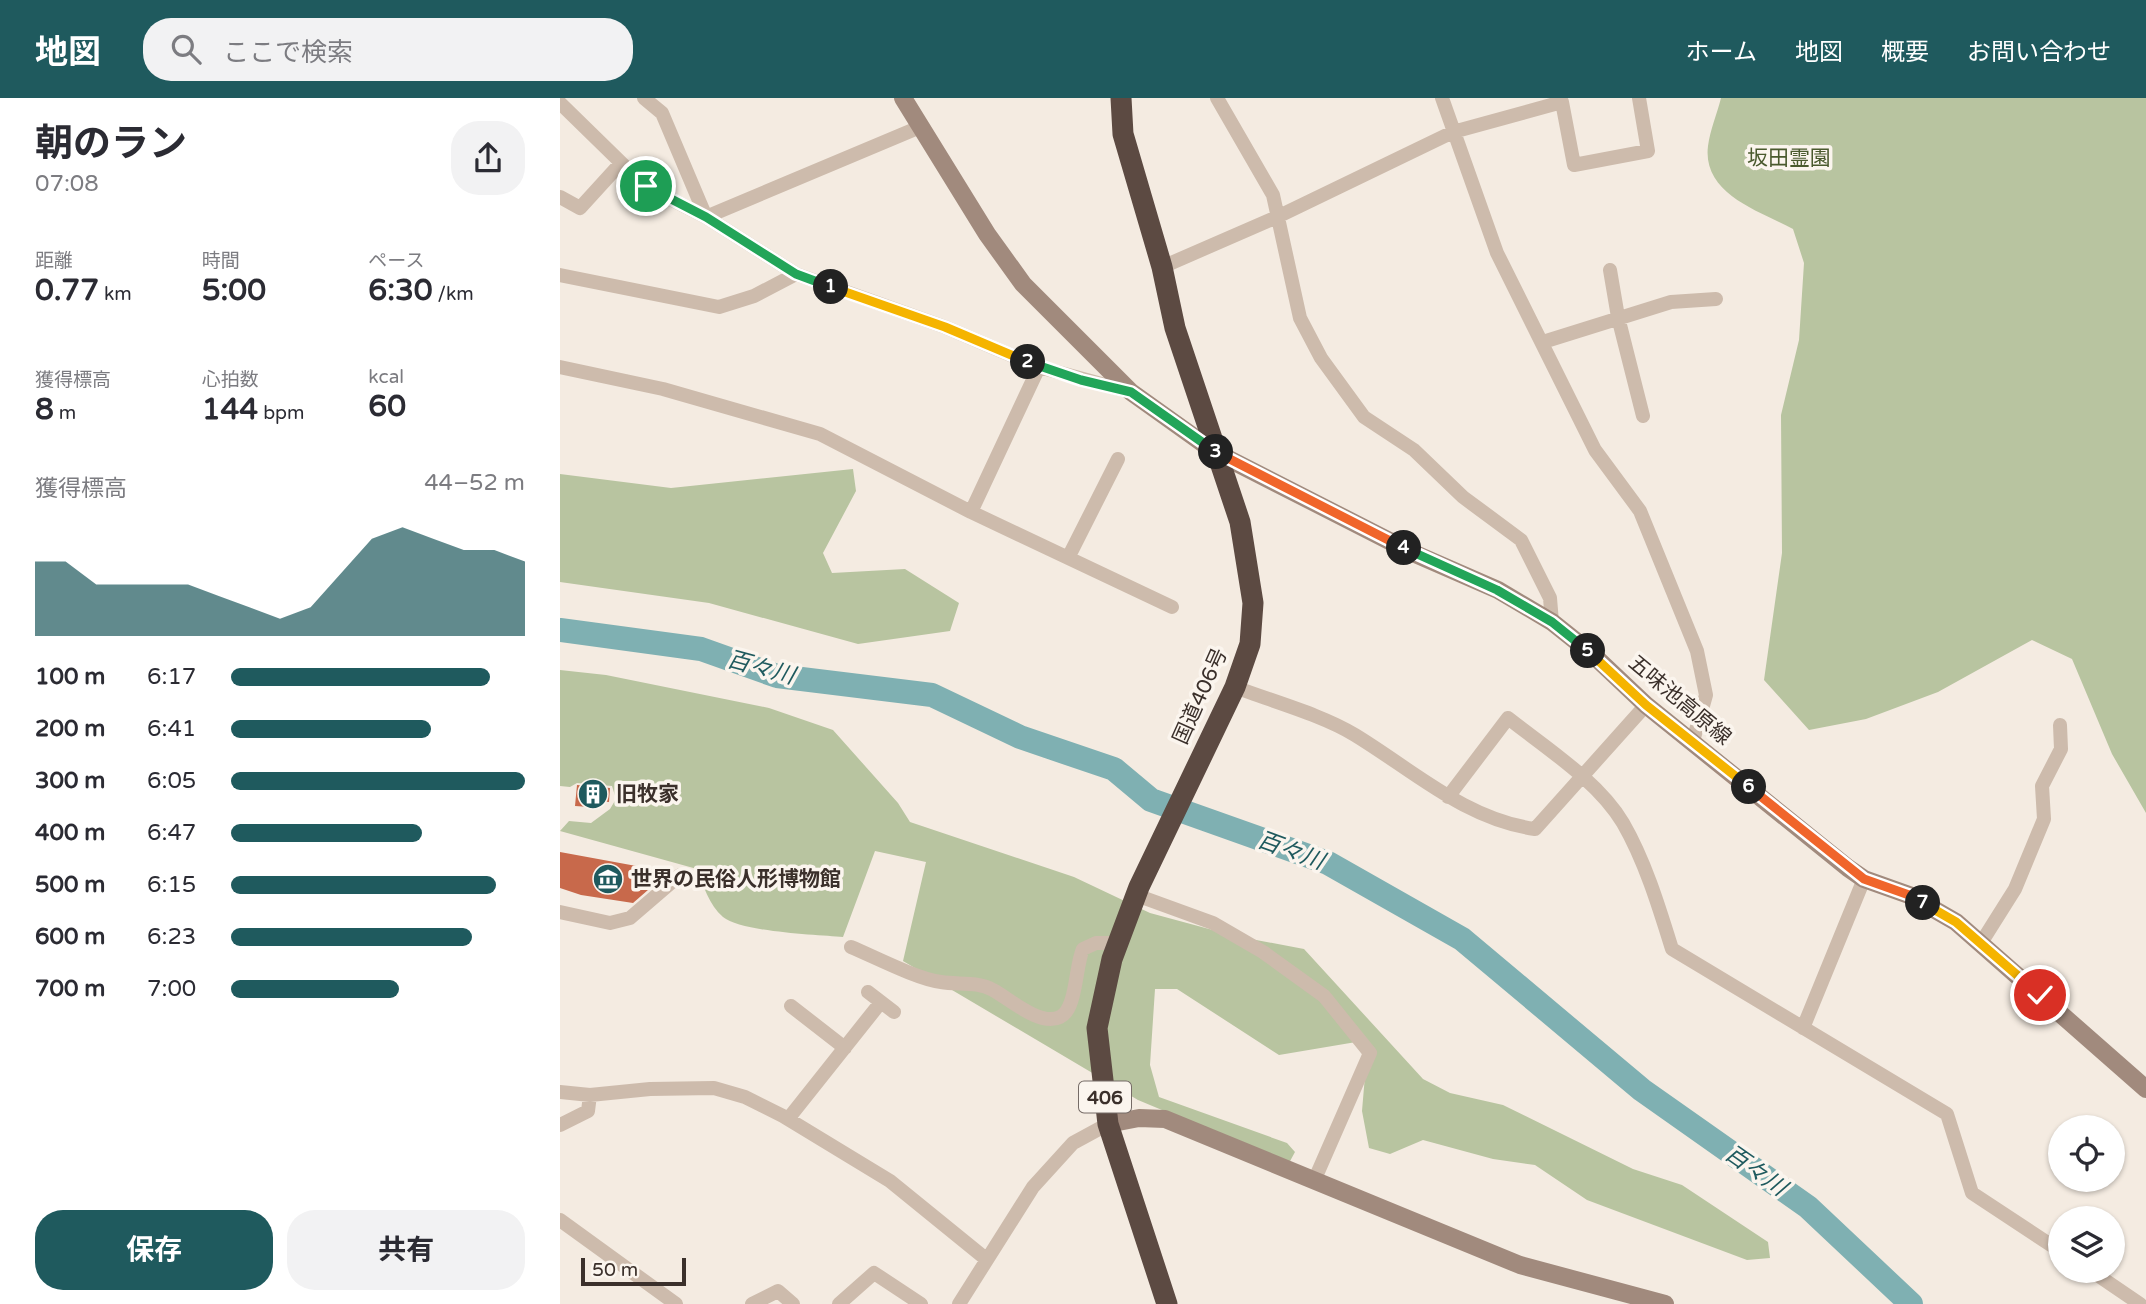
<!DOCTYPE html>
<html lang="ja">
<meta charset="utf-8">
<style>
body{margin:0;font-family:"Varela Round","Noto Sans JP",sans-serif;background:#f2f2f3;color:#2b2b33;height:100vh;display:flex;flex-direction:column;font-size:26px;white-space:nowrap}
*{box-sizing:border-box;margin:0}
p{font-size:23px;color:#7c7c81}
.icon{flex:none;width:38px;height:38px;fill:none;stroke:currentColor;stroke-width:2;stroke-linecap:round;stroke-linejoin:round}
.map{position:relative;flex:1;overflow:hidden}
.sheet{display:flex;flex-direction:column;background:#fff;width:560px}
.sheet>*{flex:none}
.controls{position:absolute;left:1488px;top:1017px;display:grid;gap:14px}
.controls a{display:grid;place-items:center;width:77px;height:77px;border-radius:50%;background:#fff;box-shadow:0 2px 5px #0004;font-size:35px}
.scale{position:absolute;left:21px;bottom:18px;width:105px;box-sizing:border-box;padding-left:7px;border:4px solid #3b302b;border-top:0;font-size:19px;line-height:24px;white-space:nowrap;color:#3b302b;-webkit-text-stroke:5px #fbf5ee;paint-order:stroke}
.pin{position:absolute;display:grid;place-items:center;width:60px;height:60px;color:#fff;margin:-30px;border:4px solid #fff;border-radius:50%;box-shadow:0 2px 7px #0007}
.km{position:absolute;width:35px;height:35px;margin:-18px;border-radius:50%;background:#222;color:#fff;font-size:19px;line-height:35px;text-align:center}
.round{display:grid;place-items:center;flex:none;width:74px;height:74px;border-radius:28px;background:#f2f2f3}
.overview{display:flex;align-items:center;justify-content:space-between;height:119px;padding:0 35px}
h1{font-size:38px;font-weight:700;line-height:52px}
.figures{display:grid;grid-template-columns:repeat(3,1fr);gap:10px;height:119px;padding:7px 35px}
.figures div{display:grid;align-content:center}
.figures b{font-size:30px;font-weight:700}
.figures small{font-size:19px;font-weight:400}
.figures p{font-size:19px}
.chart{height:196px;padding:14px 35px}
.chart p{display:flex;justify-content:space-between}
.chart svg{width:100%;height:126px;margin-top:7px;fill:#1f5a5e;opacity:.7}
.cta{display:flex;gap:14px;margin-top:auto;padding:14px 35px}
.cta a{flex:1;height:80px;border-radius:28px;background:#1f5a5e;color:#fff;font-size:28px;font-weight:700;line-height:80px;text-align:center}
.cta a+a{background:#f2f2f3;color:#2b2b33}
ul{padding:0 35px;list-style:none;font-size:23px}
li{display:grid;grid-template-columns:112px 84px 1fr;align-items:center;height:52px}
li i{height:18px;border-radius:9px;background:#1f5a5e}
header{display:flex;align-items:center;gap:42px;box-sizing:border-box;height:98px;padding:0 35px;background:#1f5a5e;color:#fff}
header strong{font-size:33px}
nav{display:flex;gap:38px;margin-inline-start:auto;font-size:24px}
.search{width:490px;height:63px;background:#f2f2f3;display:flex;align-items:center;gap:18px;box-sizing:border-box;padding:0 24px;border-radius:28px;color:#7c7c81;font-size:26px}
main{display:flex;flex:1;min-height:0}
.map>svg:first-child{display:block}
.green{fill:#b8c4a0}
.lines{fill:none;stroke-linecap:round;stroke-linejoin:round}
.river{stroke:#7fb0b2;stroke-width:24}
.building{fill:#c8694b}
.street{stroke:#cdbbac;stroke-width:14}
.secondary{stroke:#a18a7d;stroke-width:18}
.highway{stroke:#5c4a42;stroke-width:21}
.split-1-casing{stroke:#fff;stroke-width:14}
.split-2-casing{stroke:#fff;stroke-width:14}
.split-3-casing{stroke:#fff;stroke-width:14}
.split-4-casing{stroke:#fff;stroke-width:14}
.split-5-casing{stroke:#fff;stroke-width:14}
.split-6-casing{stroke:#fff;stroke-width:14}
.split-7-casing{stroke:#fff;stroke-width:14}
.split-8-casing{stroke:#fff;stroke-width:14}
.split-1{stroke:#22a559;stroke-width:9}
.split-2{stroke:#f5b400;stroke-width:9}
.split-3{stroke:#22a559;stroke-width:9}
.split-4{stroke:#f0652b;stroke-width:9}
.split-5{stroke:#22a559;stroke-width:9}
.split-6{stroke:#f5b400;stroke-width:9}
.split-7{stroke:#f0652b;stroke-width:9}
.split-8{stroke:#f5b400;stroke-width:9}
.labels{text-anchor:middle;stroke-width:7;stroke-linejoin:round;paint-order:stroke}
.shield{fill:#fbf5ee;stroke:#756b66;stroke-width:2}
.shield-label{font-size:19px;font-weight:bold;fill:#3b302b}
.park-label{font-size:21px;fill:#4a5a2e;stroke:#fbf5ee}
.street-label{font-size:21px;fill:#3b302b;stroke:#fbf5ee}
.poi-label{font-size:21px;font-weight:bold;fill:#3b302b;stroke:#fbf5ee;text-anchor:start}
.water-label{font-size:23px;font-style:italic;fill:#1f5a5e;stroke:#fbf5ee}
</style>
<header>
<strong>地図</strong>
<div class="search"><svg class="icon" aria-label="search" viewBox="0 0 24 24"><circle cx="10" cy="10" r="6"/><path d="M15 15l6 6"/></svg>ここで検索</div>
<nav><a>ホーム</a><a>地図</a><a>概要</a><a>お問い合わせ</a></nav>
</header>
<main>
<section class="sheet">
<div class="overview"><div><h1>朝のラン</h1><p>07:08</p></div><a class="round"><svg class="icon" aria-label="share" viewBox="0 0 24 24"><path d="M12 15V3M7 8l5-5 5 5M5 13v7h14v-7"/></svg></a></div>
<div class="figures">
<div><p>距離</p><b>0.77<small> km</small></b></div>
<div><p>時間</p><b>5:00</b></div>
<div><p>ペース</p><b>6:30<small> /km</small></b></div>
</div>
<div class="figures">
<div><p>獲得標高</p><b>8<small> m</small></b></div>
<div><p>心拍数</p><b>144<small> bpm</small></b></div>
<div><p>kcal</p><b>60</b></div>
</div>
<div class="chart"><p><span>獲得標高</span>44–52 m</p>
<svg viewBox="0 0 160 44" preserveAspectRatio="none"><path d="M0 44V18L10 18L20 26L30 26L40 26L50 26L60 30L70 34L80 38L90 34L100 22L110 10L120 6L130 10L140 14L150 14L160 18V44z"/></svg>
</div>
<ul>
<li><b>100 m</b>6:17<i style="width:88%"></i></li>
<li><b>200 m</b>6:41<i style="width:68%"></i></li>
<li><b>300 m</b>6:05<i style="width:100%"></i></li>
<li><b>400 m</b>6:47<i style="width:65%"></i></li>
<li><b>500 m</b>6:15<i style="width:90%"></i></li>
<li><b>600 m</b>6:23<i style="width:82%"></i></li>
<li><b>700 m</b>7:00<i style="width:57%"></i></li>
</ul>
<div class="cta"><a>保存</a><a>共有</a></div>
</section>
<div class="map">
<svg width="1586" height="1206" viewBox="0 0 1586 1206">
<rect width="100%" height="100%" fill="#f4ebe1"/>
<path class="green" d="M1161,0H1586V715L1552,656L1512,561L1472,542L1378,594L1306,621L1249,632L1204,582L1222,455L1221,317L1239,242L1244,165L1233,131C1199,113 1142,96 1148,48C1150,32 1157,16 1161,0Z
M293,371L296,393L263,455L272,475L345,471L399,505L390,533L298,546L149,505L0,484V376L111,390Z
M0,572L46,577L209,610L273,632L338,705L350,724L514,779L590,815L675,838L744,851L863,981L890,995L943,1007L1073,1071L1122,1087L1208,1144L1210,1160L1187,1162L1027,1102L975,1067L933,1061L863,1042L830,1056L809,1050L802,1013L808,942L719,957L617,891H595L590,967L599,999L727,1045L735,1054L729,1065L578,1002L343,863L366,764L315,753L283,839C258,837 181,834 163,819C149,807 143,787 137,771L0,733L9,723L31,725L50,711L56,701L52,688L17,685L10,689L0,688Z"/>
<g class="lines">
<path class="river" d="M0,532L141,551L217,578L372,597L460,639L554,671L591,702L768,765L902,841L1082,992L1248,1109L1351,1206"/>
</g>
<path class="building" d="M17,687L50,690L49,704L30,702V709L15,708Z
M0,754L98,772L96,785L73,805L21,797L0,790Z"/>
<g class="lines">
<path class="street" d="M84,0L102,15L146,119
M657,0L713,97L740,220L761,260L804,319L854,352L903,399L961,442L990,500L992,524
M882,0L937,155L1035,352L1080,413L1137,553L1146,597L1133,643
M0,5L85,88L146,119L236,176L385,229L479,269L571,294
M0,99L20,110L61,65
M146,119L360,29
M602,169L717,119L893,34L1002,4L1014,67L1088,53L1079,0
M1050,172L1058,219L1083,318
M0,177L159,209L194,198L236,176
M983,244L1111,204L1156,201
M0,269L103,291L260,336L411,414L612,509
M411,414L479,269
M509,458L558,361
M675,589C711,603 763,617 795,637C854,673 905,721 975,731L1086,607
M888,699L948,620C986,650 1038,683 1063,725C1085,763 1099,809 1112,851L1387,1016L1412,1095L1500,1153
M576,797L653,825L703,854L764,898L810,955L754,1083
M0,814L50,825L70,820L120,777
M1421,845L1455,791L1484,721L1482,688L1501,651L1500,627
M291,849C315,859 357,881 381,884C398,887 417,883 433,892C450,901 480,929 500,919C517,911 515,868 523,851L536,845H558
M308,894L334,914
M231,908L285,950
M1243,930L1304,781
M0,994L30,997L90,991L154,990L185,999L223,1018L330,1083L426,1161
M228,1021L321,904
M0,1027L28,1013L30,997
M0,1122L116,1206
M1530,1172L1580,1206
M192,1206L218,1193L233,1206
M279,1206L314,1175L361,1206
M399,1206L473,1089L513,1045L548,1026"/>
<path class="secondary" d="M343,0L427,136L463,186L571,294L655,354L853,455L938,492L992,524L1031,555L1086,607L1288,770L1304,781L1349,797L1396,824L1586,991
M548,1026L579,1020L605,1021L960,1167L1105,1206"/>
<path class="highway" d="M561,0L563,36L602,169L615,230L680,424L693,505L690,546L675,589L579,789L552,861L537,930L548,1026L607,1206"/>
</g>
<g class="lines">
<g class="split-1-casing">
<path id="split-1" d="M86,88L146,119L236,176L271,189"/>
</g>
<g class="split-2-casing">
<path id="split-2" d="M271,189L385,229L468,264"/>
</g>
<g class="split-3-casing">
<path id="split-3" d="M468,264L521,282L571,294L656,354"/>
</g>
<g class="split-4-casing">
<path id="split-4" d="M656,354L844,450"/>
</g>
<g class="split-5-casing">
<path id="split-5" d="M844,450L937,492L992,524L1028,553"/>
</g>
<g class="split-6-casing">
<path id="split-6" d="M1028,553L1086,607L1189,689"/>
</g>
<g class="split-7-casing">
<path id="split-7" d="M1189,689L1304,781L1349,797L1363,805"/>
</g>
<g class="split-8-casing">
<path id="split-8" d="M1363,805L1396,824L1480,897"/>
</g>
<use href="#split-1" class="split-1"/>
<use href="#split-2" class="split-2"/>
<use href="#split-3" class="split-3"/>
<use href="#split-4" class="split-4"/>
<use href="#split-5" class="split-5"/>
<use href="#split-6" class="split-6"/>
<use href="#split-7" class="split-7"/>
<use href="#split-8" class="split-8"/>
</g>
<defs>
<g id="building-disc" transform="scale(1.575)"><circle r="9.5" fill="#1f5a5e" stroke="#fbf5ee"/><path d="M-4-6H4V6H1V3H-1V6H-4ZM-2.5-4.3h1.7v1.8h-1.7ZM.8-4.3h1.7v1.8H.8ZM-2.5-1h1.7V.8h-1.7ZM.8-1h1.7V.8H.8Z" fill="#fff"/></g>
<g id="museum-disc" transform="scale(1.575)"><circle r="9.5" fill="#1f5a5e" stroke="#fbf5ee"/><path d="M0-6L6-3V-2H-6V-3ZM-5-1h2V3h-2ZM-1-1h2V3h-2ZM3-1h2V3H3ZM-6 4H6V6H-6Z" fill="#fff"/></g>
</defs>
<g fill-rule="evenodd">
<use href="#building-disc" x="33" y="696"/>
<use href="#museum-disc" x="48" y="781"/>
</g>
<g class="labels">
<rect class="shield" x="519" y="983.5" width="52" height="31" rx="5"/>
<g class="shield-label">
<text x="545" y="1006">406</text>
</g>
<g class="park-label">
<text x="1229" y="67">坂田霊園</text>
</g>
<g class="street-label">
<text transform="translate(640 598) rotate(-66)" y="7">国道406号</text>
<text transform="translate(1120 602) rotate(40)" y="7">五味池高原線</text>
</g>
<g class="poi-label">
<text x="56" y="703">旧牧家</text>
<text x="71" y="788">世界の民俗人形博物館</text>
</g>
<g class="water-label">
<text transform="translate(201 569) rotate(15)" y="8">百々川</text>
<text transform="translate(731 752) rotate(20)" y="8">百々川</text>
<text transform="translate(1196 1072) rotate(35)" y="8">百々川</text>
</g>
</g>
</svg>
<div class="controls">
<a><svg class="icon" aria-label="locate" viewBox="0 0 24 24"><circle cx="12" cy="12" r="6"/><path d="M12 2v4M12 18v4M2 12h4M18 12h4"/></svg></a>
<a><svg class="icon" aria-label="layers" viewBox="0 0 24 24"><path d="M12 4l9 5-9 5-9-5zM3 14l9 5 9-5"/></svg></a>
</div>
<div class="scale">50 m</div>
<div class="pin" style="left:86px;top:88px;background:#1e9e55"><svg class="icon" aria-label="arrive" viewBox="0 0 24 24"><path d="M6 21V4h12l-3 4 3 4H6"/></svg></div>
<div class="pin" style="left:1480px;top:897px;background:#d93025"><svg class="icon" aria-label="check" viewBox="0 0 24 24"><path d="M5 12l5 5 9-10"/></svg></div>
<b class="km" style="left:271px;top:189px">1</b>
<b class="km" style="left:468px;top:264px">2</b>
<b class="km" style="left:656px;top:354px">3</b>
<b class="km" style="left:844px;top:450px">4</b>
<b class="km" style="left:1028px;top:553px">5</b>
<b class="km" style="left:1189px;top:689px">6</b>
<b class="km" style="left:1363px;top:805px">7</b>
</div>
</main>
